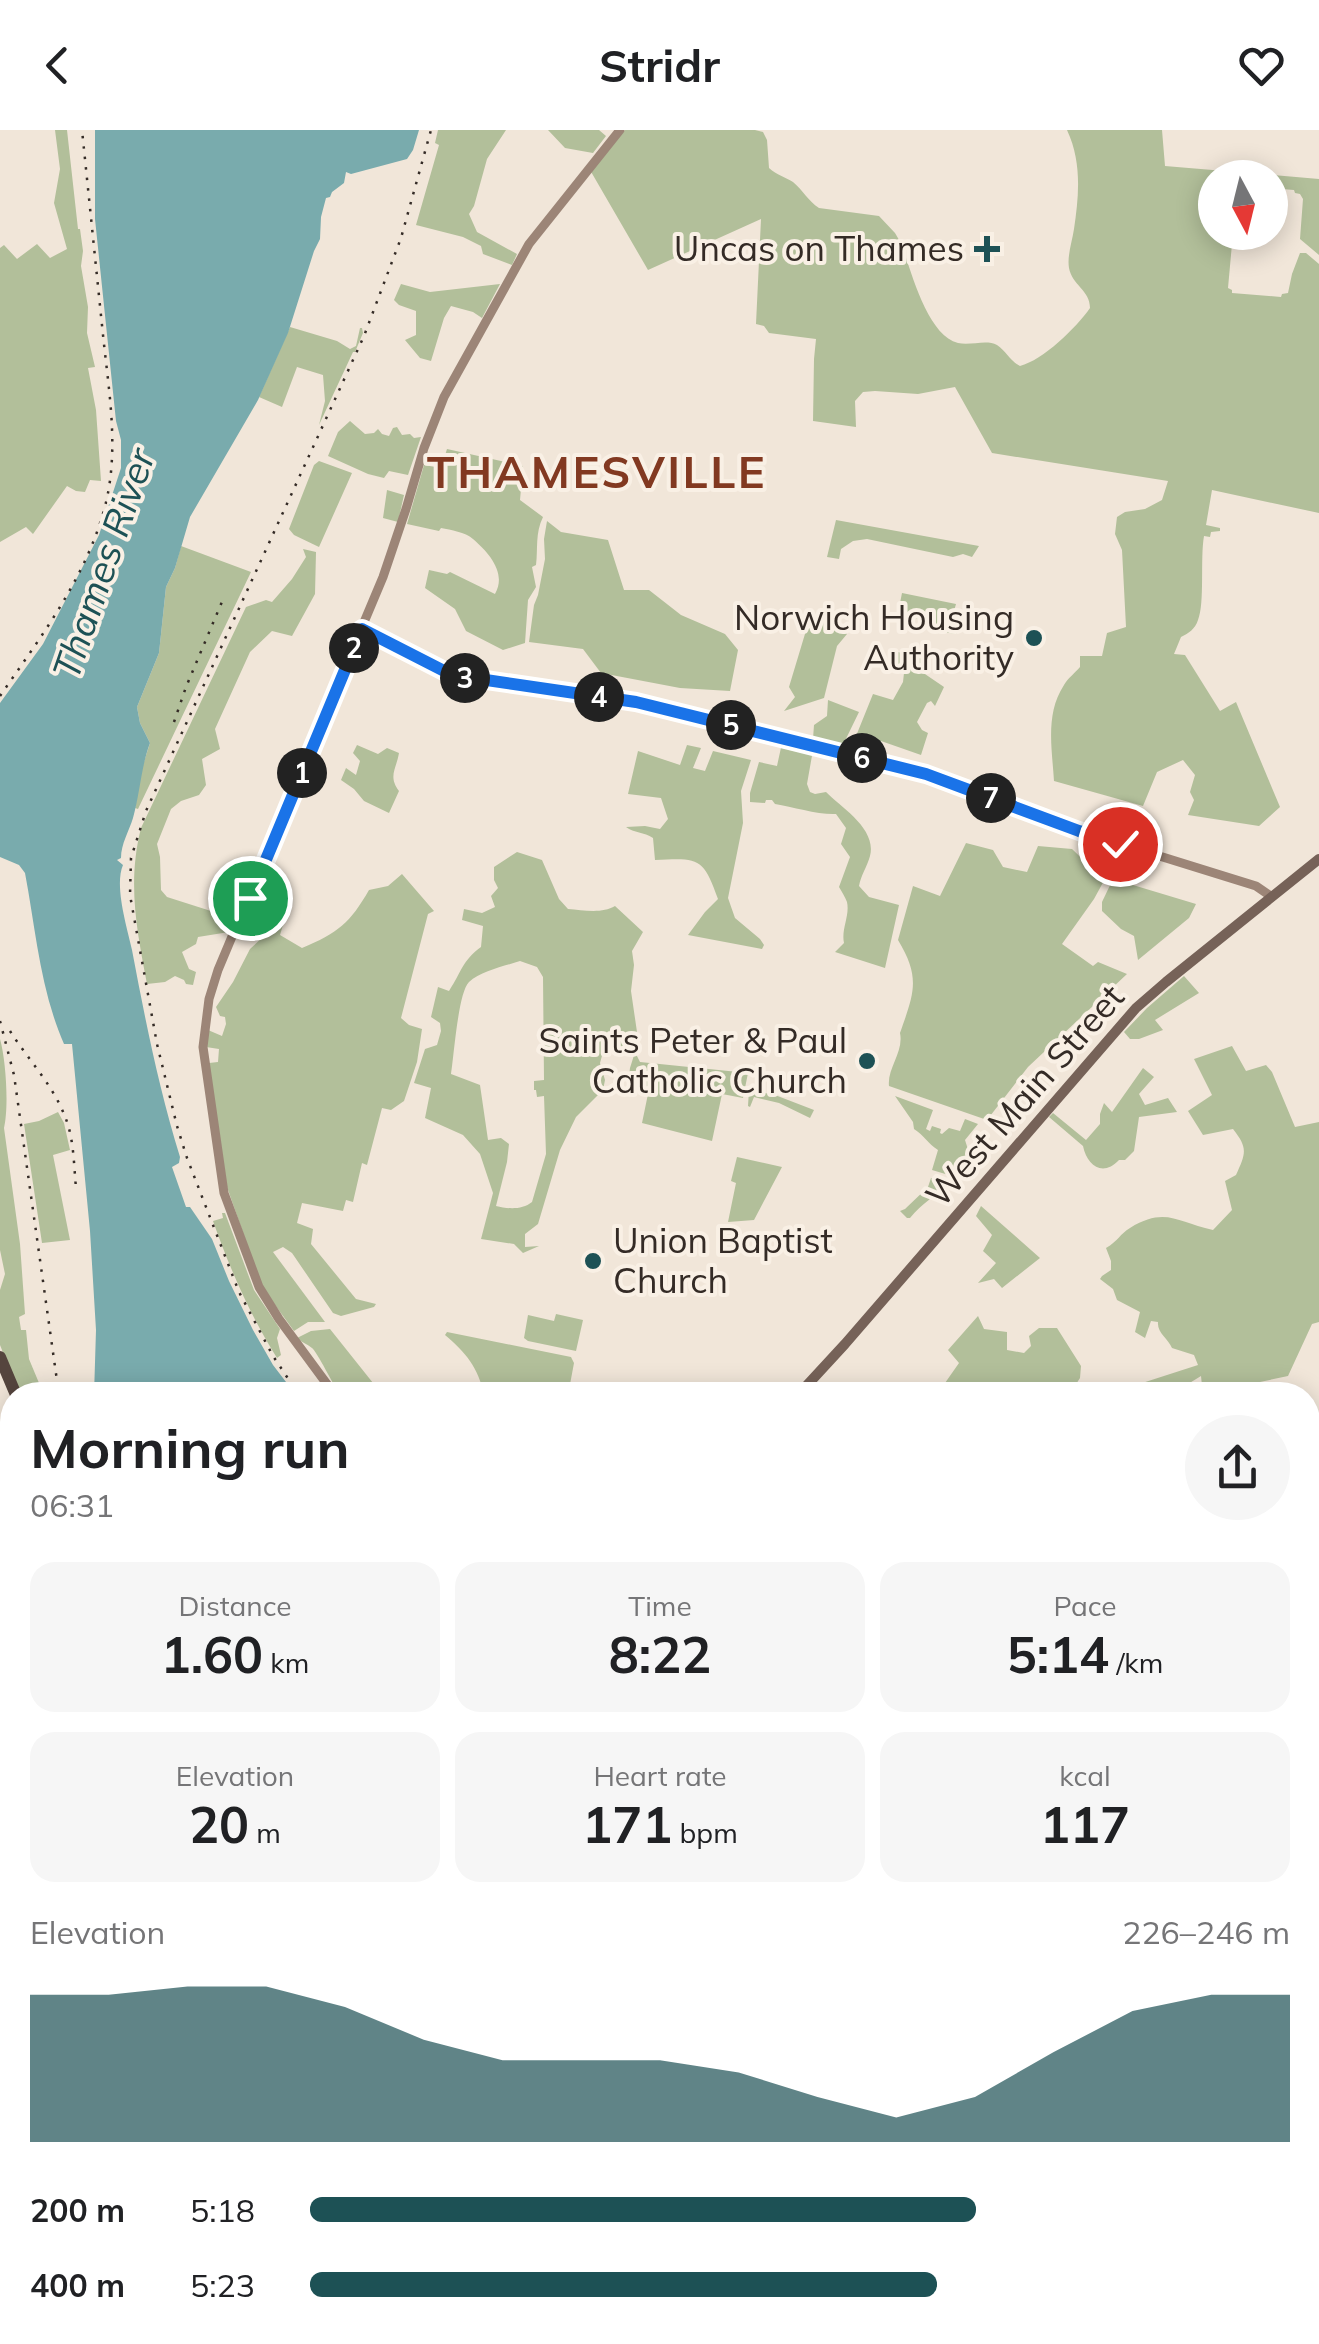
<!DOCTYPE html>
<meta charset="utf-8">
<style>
body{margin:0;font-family:Mulish,sans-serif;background:#f6f6f6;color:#202124;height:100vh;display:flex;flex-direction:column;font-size:38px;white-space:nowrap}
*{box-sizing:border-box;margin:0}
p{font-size:32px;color:#757577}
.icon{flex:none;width:55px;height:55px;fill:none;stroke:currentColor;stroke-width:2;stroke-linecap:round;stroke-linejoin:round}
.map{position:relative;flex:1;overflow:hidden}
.details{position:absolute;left:0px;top:1252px;width:1320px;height:962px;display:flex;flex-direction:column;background:#fff;border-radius:40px 40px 0 0;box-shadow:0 5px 25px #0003}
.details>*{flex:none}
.needle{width:65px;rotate:173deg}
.tools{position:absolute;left:1198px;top:30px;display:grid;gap:20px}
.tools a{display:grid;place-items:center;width:90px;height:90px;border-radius:50%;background:#fff;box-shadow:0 5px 25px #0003;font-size:50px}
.pin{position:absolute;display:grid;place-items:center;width:85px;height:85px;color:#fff;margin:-42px;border:5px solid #fff;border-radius:50%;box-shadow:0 2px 10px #0007}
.km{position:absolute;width:50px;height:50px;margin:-25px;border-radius:50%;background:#222;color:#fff;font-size:28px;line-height:50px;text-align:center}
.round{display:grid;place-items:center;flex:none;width:105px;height:105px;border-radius:52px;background:#f6f6f6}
.overview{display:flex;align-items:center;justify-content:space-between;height:170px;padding:0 30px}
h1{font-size:55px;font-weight:700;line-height:75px}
.figures{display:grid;grid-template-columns:repeat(3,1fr);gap:15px;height:170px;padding:10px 30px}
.figures div{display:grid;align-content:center;border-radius:25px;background:#f6f6f6;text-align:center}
.figures b{font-size:50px;font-weight:700}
.figures small{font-size:28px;font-weight:400}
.figures p{font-size:28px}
.chart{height:280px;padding:20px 30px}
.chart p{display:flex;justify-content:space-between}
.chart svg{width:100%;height:180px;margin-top:10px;fill:#1d5155;opacity:.7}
ul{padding:0 30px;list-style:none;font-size:32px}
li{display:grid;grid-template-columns:160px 120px 1fr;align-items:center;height:75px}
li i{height:25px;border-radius:12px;background:#1d5155}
header{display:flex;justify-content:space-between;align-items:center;height:130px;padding:0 30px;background:#fff;font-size:45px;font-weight:700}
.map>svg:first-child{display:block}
.green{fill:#b2bf9a;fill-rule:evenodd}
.water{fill:#79abad}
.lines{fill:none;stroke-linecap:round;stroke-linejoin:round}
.secondary{stroke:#9c8577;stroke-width:9}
.primary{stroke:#766258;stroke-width:10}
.highway{stroke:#55453e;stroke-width:12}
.rail{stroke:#342b26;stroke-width:2.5;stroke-dasharray:2.5 8;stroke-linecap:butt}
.route-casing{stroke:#fff;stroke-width:20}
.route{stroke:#1a73e8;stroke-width:12}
.poi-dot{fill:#1d5155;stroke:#f9f0e5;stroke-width:4}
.labels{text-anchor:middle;stroke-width:8;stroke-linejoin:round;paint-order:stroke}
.poi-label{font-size:35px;fill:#342b26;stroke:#f9f0e5;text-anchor:end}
.street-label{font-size:35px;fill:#342b26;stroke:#f9f0e5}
.water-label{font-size:38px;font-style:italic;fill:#1d5155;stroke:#f9f0e5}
.district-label{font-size:45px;font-weight:bold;letter-spacing:2.5px;fill:#823921;stroke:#f9f0e5}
</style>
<header><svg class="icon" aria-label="back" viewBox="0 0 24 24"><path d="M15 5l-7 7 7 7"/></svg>Stridr<svg class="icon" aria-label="heart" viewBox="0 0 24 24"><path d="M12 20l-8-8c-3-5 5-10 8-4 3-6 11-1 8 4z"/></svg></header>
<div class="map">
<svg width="1319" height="2214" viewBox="0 0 1319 2214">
<rect width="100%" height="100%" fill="#f1e6d9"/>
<path class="green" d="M55,0H67L78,99H80L83,121L81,136L88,177L87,203L95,237L88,238L96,280L101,351L90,350L85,362L76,361L67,356L33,404L26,397L0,412V118L4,115L17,129L37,114L50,128L67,119L54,73L60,39Z
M438,0H506L487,29L474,76L469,84L477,102L517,124L512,135L483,124L481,116L463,107L416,95L439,15L435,13Z
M548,0H599L606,6L593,23L565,18Z
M625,0H755L763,2L767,10L769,38C777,45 785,47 793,52C803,60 808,71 819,78L879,86L895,103L902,115C911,142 928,206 958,213C971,216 986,209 997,215C1006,221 1010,231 1020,236C1043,230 1076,198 1090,178C1090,160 1072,155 1069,138C1067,126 1072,112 1074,99C1079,65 1082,32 1067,0H1162L1165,36L1319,49V125L1300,109L1303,69L1300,64L1295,63L1294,60L1270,58V48H1215V102L1233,103L1228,158L1232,160V163L1281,167L1282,164L1288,163L1292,144L1300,123H1306L1319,134V383L1212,360L1206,395L1220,398V401L1211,402L1210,407L1204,406C1200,429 1205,473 1198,490C1195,499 1189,503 1181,507L1174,524L1185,525L1220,581L1236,572L1280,677L1259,696L1188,685L1194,670L1190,662L1195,645L1183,630L1157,642L1143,676L1054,651C1052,618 1045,584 1064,555C1068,548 1075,543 1080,537V526H1102L1107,503L1126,497L1122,420L1115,404L1117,387L1125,382L1145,379L1162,370L1168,351L992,323L955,257L918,264L875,261L863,262L855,271L856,297L813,291L814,229L816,209L769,203L764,196L756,194L761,89L648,140L590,40Z
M401,154L430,162L500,154L482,188L473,182L451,176L444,188L431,231L420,228L405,210L416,205V181L399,175L394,170Z
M290,197L337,211L350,219L356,216L360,198H362L363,203L355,222H353L319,295L325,271L323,245L297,237L282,277L259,267Z
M350,291L365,304L374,303L378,299L382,304L389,306L393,298L397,297L402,305L410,304L414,308L421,307L408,345L389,341L384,348L368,344L328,326L338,302Z
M447,319L523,336L520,370L543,387C535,403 538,419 536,435L532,437L536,457L528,470L525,513L503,520L466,501L455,479L425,458L429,440L447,444L450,442L495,464C507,443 489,423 473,409C465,402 451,400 441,398L439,401L407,394L424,335L441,338Z
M319,331L352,343L319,417L294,405L289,399L314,335Z
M387,360L404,365L398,392L383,388Z
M836,390L979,416L972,427L963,424L953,427L867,409L853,411L841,419L839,429L827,427Z
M547,391L561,402L608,410L624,460H649L681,485L725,504L738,520L730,561L680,558L601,543L583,519L529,512L534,475L538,465L545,429L544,409Z
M181,416L251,442L138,679L135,678L142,638L150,613L140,593L137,577L159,523L166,457L175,438Z
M303,419L316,422L315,464L292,506L272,501L250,522L215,599L220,619L202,629L206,655L199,665L181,671L171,679L157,714L160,727L161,760L167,767L236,789L229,802L198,807L196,814L182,822L189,839L196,842L193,855L186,854L184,850L175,846L165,852L147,854C137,801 127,753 141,698L246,477L266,470L272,472L292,449L306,427Z
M902,463L956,474L952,488L954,492L958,493L957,504L927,500L926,491L915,488L913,495H903L904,490L897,488Z
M811,484L833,486L831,495L838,496L847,504L837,516L824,568L784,581L795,567L789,557Z
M898,522L902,523L901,528L916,532L918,526L925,528L922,542L944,557L935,576L931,571L927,573L917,592L922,600L928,603L921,625L881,611L872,626L853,621L852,616L873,564L893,570L903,552L904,543L887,533L890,527Z
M828,570L859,582L842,617L813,609L814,595L827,586Z
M782,613L813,620L807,654L810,662L815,664L826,662C842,678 877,699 870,726C867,737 861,745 859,756L869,767L899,775L885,838L835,822L844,813C841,799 850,786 847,772C845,767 842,762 839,757L850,727L841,714L846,698L836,684C819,685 793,677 775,674L772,670H766L765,673L750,672V663L759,632L777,636Z
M357,615L378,624L387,618L399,623C396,640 388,646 399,661L389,683L364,671L354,659L341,650L346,638L356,645L360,631L353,623Z
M687,615L701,618L693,638L705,641L713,621L751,630L741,661L743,693L728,768L735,788L760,809L764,815L762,819L688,805L705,782L718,769C703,727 699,728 655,730L653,708C644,702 634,703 626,697L645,696L660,699L668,689L661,668L628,664L638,621L680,635Z
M966,713L993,720L1003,737L1027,742L1038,716L1072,719L1099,745L1106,747L1094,769L1062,814L1093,836L1098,832L1127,844L1028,937L987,990L889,956C887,938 904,922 900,903C914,863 921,848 898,810L913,756L940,766Z
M517,722L542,730L559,769L568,779C583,780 602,784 615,776L643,802L632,821L634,835L631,861L637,902L626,926L606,911L600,933L605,950L603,960L576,987L560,1020L538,1094L525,1104V1117L539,1116L523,1123L514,1114L481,1109L493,1063L480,1024L463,1005L425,988L431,958L414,953L425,919L437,915L441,901L440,893L431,887L438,857L449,861C462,841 462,831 481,817L483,796L462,790L464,779L482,783L495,777L491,766L498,758L494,750V737ZM520,831L537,837L543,847L544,950L534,951V960H536L537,967L544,966L546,1024L532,1072C522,1080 508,1079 496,1076L507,1032L509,1014L501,1008L488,1010L480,955L451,944C454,926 458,863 469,852C481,841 505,836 520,831Z
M402,744L434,781L428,784L401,888L409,895L422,899L417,932L404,971L391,980L382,978L367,1035L362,1033L353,1072L346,1070L343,1081L302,1073L297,1093L313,1099L311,1114L356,1169L376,1174L374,1177L341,1186L333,1183L292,1123L283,1117L273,1122L325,1192H308L294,1201L262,1157L227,1057L209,933L218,932L219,919L206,917L208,900L222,906L226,894L225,887L220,886L216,877L233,852L250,819L265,805L275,780L286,785L280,805L302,818C338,803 350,793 369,760L388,756Z
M1113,749L1196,774L1189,788L1138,830L1134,806L1121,799L1102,781V772Z
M1184,846L1199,863L1155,890L1163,900L1139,909H1130L1124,902L1147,878Z
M0,909C6,930 9,977 4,998L20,1114L25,1184L19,1187L21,1200H26L29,1229L44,1265H20L0,1215V1160L5,1144L0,1120Z
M1232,916L1246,941L1266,935L1272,942L1295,997L1319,992V1192L1312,1194L1288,1246L1217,1261L1216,1265H1203L1201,1246L1170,1265H1105L1198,1235L1194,1225L1172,1218C1168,1208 1157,1203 1158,1192L1151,1191L1145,1208L1135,1202L1140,1182L1117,1170L1113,1159L1100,1149L1102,1146L1111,1140V1131L1106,1118C1118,1111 1120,1104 1130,1098C1166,1076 1178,1093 1213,1100L1232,1080L1225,1051L1236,1045C1246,1023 1248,1018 1233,999L1203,1005L1188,981L1212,965L1194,929Z
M635,922L640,932L748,943L743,968L722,964L712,1011L642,993L648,964L638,956L628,954L630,938Z
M1143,938L1154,947L1139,964L1145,975L1168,968L1177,982L1139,987L1134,1021L1125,1030H1119C1103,1047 1087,1036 1083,1016L1049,987L1053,983L1086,1010L1100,994V984L1104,973L1112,982Z
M749,960L775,965L814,980L810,988L779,973L754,967L750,977L748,976Z
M895,966L933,980L926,999L930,1001L932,996L941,999L940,1003L942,1004L949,998L960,1001L965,989L978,994L965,1010L972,1032L966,1041L957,1036L952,1046L932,1040L938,1020C928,1014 924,1005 914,999L913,992Z
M58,982L64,993L70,1020L53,1025L70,1110L42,1113L24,994L39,991Z
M737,1027L782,1037L754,1090L728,1092L736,1053L731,1051Z
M931,1048L949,1052C936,1066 922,1073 910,1088H907L900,1081L905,1079L928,1057Z
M981,1076L1040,1128L1002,1158L994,1149L978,1153L996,1133L983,1121L992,1105L976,1086Z
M222,1083H225L254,1160L280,1199L277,1208L281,1225L277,1228C250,1185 230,1139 213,1091L223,1088Z
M556,1184L583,1190L576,1221L528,1211L524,1208L528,1185L554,1191Z
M978,1186L984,1199L1007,1202V1220L1024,1223L1031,1216L1029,1206L1039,1198H1057L1081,1236L1080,1248L1069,1265H941L938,1263L959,1233L948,1220Z
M330,1199L377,1258L372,1265H340C334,1256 317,1222 312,1218C307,1214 301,1212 297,1208L311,1201Z
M447,1202L571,1227L574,1233L568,1265H484C478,1237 466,1223 445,1205Z
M1319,1472V1648L1308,1647V1536L1311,1525L1308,1473Z
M12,1932V1975L0,1989V1942Z
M1319,1994V2214H1238L1246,2203L1308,2202V2004Z
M551,2203H610L609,2214H554Z
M1161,2203H1193L1195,2214H1156Z"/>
<path class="water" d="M95,0H419L413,20L407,29L351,44L346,42L344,53L332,62L330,67L326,68L321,87L320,109L314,121L288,203L258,270L190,387L175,438L166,457L159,523L137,577L140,593L150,613C141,637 140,663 133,688C129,701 121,714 121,728L117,730L123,735C114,756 127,797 132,820C145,889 159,959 180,1027L179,1033L172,1037L186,1077H190L212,1109L229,1151L253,1200L273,1235L296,1265H94L96,1200L90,1101L72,914H64C40,859 36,801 25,743L19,735L0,727V573L43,514L99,405L121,338V310L116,291L95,89Z
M11,1423C14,1434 18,1462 0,1462V1424Z"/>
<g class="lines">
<path class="secondary" d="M361,499L456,546L636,572L932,646L1079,701L1256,756L1272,767
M335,1265L279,1189L259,1157L224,1063L203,917L209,869L218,840L383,447L406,379L424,318L444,267L529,114L620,0
M0,1501L12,1499
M0,1566L12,1572
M414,2202L425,2214
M1217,2202L1220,2214
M1015,2214L1029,2202"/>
<path class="primary" d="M798,1265L845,1214L1136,878L1166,852L1319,729"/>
<path class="highway" d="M0,1227L16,1265
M0,1405L12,1404
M545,2202L550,2214"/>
<path class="rail" d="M0,566C40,508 85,449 104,380C120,323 109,263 103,205C96,137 89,68 82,0
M174,592L186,557L224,467
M0,891L14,945L59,1265
M10,901C29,931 57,959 68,995C74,1015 74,1037 76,1058
M299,1265L273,1226L239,1162L187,1028L177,996L157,914L130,765L131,728L146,681L364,206L401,108L431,0
M0,1422L9,1416
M976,2202L984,2214"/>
</g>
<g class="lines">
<g class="route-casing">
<path id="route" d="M250,768L362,499L452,545L636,572L926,644L1079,701L1120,714"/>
</g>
<use href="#route" class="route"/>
</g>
<g class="poi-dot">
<path d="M982 104h10v10h10v10h-10v10h-10v-10h-10v-10h10z"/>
<circle cx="1034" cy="508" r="10"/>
<circle cx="867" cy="931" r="10"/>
<circle cx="593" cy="1131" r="10"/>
</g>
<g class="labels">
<g class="poi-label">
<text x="964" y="131">Uncas on Thames</text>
<text x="1014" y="500">Norwich Housing<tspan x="1014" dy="40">Authority</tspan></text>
<text x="847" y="923">Saints Peter &amp; Paul<tspan x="847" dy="40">Catholic Church</tspan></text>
<text x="613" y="1123" text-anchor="start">Union Baptist<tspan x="613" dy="40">Church</tspan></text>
</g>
<g class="street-label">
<text transform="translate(1025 966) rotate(-49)" y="12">West Main Street</text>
</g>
<g class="water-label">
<text transform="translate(104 434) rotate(-71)" y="13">Thames River</text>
</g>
<g class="district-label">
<text x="597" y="358">THAMESVILLE</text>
</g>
</g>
</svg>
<div class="tools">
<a><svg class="needle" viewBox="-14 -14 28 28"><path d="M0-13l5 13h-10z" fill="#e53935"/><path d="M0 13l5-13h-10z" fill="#757577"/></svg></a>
</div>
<div class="pin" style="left:250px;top:768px;background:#1e9e55"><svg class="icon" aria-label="arrive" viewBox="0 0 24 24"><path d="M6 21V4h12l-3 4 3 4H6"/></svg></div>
<div class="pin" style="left:1120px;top:714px;background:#d93025"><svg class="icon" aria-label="check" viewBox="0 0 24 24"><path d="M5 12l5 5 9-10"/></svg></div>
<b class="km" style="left:302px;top:643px">1</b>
<b class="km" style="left:354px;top:518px">2</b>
<b class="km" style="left:465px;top:548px">3</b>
<b class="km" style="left:599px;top:567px">4</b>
<b class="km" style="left:731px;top:595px">5</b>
<b class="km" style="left:862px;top:628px">6</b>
<b class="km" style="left:991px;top:668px">7</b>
<section class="details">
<div class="overview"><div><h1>Morning run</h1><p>06:31</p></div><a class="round"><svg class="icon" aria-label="share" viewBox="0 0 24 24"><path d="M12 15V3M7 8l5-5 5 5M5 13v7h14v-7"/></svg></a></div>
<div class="figures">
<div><p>Distance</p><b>1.60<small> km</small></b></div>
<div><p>Time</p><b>8:22</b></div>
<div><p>Pace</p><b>5:14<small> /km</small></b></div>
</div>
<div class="figures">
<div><p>Elevation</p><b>20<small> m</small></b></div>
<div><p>Heart rate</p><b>171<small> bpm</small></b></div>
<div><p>kcal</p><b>117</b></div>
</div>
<div class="chart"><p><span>Elevation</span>226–246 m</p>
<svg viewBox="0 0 160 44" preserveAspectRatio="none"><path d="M0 44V8L10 8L20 6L30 6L40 11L50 19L60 24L70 24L80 24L90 27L100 33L110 38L120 33L130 22L140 12L150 8L160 8V44z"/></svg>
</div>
<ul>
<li><b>200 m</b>5:18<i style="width:68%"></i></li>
<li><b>400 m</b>5:23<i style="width:64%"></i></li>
</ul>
</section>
</div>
